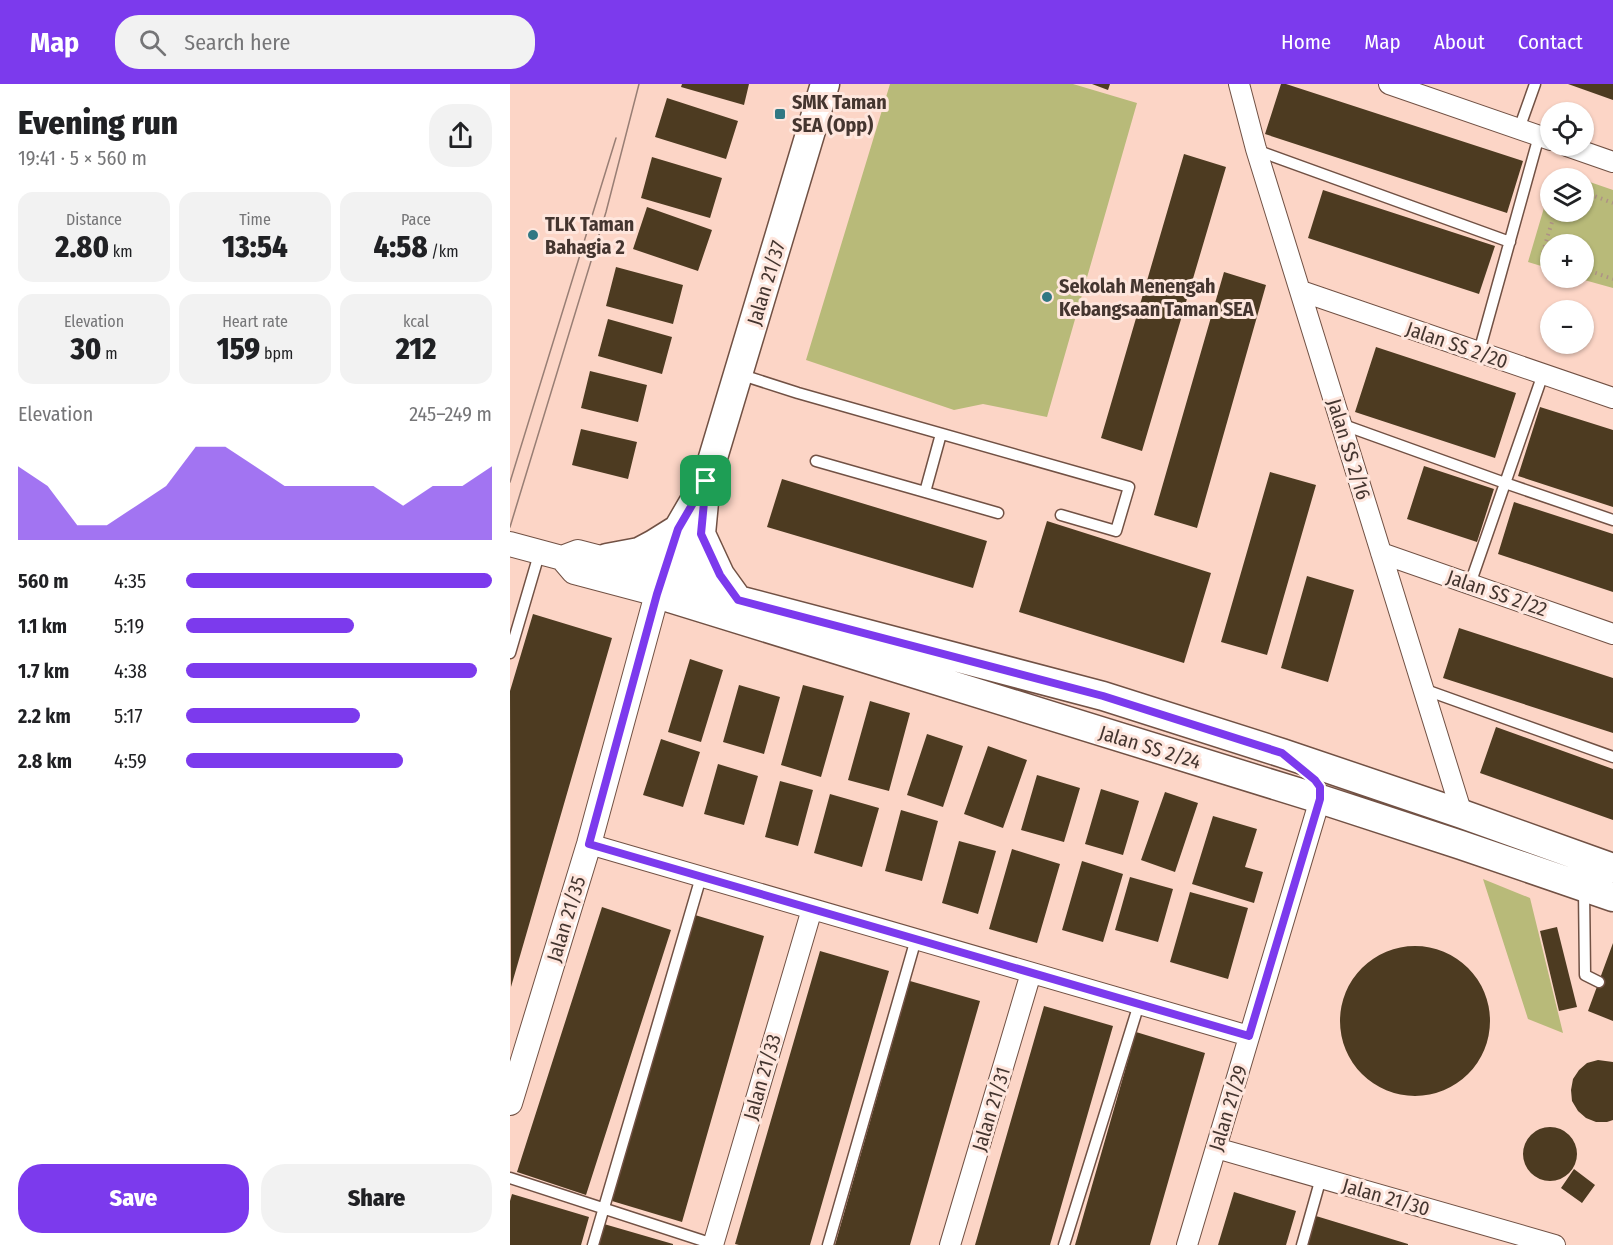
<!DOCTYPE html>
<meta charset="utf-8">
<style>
body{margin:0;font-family:"Fira Sans Condensed",sans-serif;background:#f2f2f2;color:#202124;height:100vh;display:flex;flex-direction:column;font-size:22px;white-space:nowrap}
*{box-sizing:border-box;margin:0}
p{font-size:20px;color:#757577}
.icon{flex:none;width:33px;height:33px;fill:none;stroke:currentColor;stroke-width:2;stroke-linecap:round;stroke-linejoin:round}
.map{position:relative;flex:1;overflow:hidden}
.details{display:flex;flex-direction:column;background:#fff;width:510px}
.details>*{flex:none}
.buttons{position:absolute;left:1030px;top:18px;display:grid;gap:12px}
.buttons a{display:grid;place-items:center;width:54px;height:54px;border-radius:50%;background:#fff;box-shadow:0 2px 4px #0004;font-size:30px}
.pin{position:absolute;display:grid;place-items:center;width:51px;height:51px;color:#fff;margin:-26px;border-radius:12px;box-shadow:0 3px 9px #0006}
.round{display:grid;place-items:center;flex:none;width:63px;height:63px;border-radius:24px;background:#f2f2f2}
.overview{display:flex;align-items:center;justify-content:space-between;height:102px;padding:0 18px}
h1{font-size:33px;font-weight:800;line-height:45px}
.figures{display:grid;grid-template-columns:repeat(3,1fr);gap:9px;height:102px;padding:6px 18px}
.figures div{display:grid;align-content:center;border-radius:15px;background:#f2f2f2;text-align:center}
.figures b{font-size:30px;font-weight:800}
.figures small{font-size:16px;font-weight:400}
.figures p{font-size:16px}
.chart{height:168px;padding:12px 18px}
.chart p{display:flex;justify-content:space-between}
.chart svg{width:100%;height:108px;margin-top:6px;fill:#7c3aed;opacity:.7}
.cta{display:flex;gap:12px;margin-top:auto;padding:12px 18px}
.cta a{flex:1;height:69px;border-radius:24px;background:#7c3aed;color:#fff;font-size:24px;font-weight:800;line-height:69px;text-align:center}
.cta a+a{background:#f2f2f2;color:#202124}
ul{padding:0 18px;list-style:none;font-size:20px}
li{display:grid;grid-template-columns:96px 72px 1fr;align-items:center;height:45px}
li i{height:15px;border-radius:8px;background:#7c3aed}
header{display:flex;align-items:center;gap:36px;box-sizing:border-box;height:84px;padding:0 30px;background:#7c3aed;color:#fff}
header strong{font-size:28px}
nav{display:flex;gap:33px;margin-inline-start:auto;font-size:21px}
.search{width:420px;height:54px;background:#f2f2f2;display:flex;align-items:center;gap:15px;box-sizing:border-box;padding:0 21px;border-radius:24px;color:#757577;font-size:22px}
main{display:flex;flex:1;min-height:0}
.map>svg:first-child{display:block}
.green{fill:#b8ba79}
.building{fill:#4d3b21}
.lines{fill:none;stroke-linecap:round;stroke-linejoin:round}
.service-casing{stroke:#715144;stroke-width:13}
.minor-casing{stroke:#715144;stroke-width:22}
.tertiary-casing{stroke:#715144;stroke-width:26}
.secondary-casing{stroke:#715144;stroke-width:31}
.path{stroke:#ae9186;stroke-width:4;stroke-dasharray:1.5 4.5;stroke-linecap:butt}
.service{stroke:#fff;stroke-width:10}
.minor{stroke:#fff;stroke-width:20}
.tertiary{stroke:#fff;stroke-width:24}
.secondary{stroke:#fff;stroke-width:28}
.tram{stroke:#987e74;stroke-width:1.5}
.route-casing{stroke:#fff;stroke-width:12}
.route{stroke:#7c3aed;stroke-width:8}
.poi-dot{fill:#317883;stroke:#fee6dd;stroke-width:2}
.labels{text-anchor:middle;stroke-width:6;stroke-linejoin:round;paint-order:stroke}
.poi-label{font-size:20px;font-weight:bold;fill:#44352f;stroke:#fee6dd;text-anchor:start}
.street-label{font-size:20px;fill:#44352f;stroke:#fee6dd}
</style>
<header>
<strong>Map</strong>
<div class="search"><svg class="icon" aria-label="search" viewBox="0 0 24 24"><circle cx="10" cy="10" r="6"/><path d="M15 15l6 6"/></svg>Search here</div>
<nav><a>Home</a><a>Map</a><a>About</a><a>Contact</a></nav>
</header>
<main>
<section class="details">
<div class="overview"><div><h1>Evening run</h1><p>19:41 · 5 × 560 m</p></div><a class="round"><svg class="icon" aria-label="share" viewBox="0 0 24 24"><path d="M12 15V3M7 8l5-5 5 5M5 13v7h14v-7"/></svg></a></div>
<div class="figures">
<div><p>Distance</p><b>2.80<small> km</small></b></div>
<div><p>Time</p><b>13:54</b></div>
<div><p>Pace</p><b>4:58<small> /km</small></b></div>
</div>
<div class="figures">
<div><p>Elevation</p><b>30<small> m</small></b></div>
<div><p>Heart rate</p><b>159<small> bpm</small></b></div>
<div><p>kcal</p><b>212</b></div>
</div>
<div class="chart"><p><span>Elevation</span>245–249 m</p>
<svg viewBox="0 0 160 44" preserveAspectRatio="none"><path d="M0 44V14L10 22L20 38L30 38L40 30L50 22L60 6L70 6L80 14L90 22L100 22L110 22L120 22L130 30L140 22L150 22L160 14V44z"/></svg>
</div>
<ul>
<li><b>560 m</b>4:35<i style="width:100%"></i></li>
<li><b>1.1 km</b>5:19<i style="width:55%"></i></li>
<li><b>1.7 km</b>4:38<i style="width:95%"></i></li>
<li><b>2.2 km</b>5:17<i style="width:57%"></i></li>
<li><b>2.8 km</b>4:59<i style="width:71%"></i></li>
</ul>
<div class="cta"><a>Save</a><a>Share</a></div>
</section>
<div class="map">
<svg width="1103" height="1161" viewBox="0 0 1103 1161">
<rect width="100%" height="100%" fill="#fcd5c6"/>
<path class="green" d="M380,0H563L627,19L537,333L473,320L444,326L296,276Z
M1074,96L1103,106V204L1067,194H1074V160H1041V185L1018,178L1041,100V128H1074Z
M973,795L1020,814L1053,949L1018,935Z"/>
<path class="building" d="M172,0H239L234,21L171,3Z
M582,0H600L598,6Z
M771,0H776L1013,77L997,129L755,50Z
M1058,0H1103V16Z
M157,14L228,37L216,75L145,53Z
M674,70L716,83L632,367L591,354Z
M142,73L212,94L200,134L131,114Z
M813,106L985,162L969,210L798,154Z
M137,123L202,146L188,187L123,165Z
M106,183L173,201L163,240L96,222Z
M714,188L756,201L687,444L644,431Z
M98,235L162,253L152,290L88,272Z
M866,263L1006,309L985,374L845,328Z
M80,287L137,301L128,338L71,324Z
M1030,323L1103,346V423L1008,392Z
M71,345L127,358L118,395L62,381Z
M914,382L984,405L967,458L897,435Z
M760,388L806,401L757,571L711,558Z
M272,395L477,457L463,504L257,443Z
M1004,418L1103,450V508L988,470Z
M537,437L701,489L674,579L509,528Z
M797,492L844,506L818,598L771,584Z
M23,530L102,554L1,903L0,607Z
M949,544L1103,594V649L933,594Z
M180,575L213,586L191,658L158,648Z
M229,601L270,613L254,670L213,658Z
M293,601L334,612L311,693L271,681Z
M360,617L400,629L379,707L338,696Z
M986,643L1103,685V736L970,689Z
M417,650L453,662L433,723L397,711Z
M151,655L190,668L173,723L133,711Z
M478,662L517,676L493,744L454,730Z
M208,680L248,692L234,741L194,730Z
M527,691L570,704L554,758L511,746Z
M270,697L303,706L288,762L255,753Z
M591,705L629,717L613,771L575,760Z
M655,708L688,719L665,788L631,776Z
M320,710L369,724L352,783L304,769Z
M391,726L428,737L412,797L375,787Z
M703,732L747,745L735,783L753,788L744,819L682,800Z
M449,757L486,767L468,830L432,819Z
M502,765L550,780L527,859L479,845Z
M572,777L613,790L593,858L552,846Z
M620,793L663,805L648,858L605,846Z
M680,808L738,824L718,895L660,878Z
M92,823L161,846L76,1111L7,1088Z
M185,831L254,852L172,1138L102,1117Z
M1047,843L1067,923L1049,927L1030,847Z
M1103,859V937L1078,927Z
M830 937a75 75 0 1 1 150 0a75 75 0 1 1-150 0Z
M310,867L379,887L300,1161H229L225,1160Z
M400,897L470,917L400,1161H325Z
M534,922L603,942L540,1161H465Z
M626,948L695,969L640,1161H565Z
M1088,976L1103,978V1036L1097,1038H1086L1076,1034L1068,1027L1062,1017L1061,1006L1063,995L1069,986L1077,979Z
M1013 1070a27 27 0 1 1 54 0a27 27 0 1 1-54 0Z
M1064,1085L1085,1101L1072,1119L1051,1104Z
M724,1108L786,1127L776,1161H708Z
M2,1110L79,1133L71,1161H0V1117Z
M806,1132L898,1160V1161H798Z
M94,1140L163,1160V1161H87Z"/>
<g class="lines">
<g class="service-casing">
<path id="service" d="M1009,45L1025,0
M746,66L1000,158
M969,268L1029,52
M229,290L288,309L619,403L606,447L551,431
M831,340L995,399L1103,436
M306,377L415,408L431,350
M415,408L488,429
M960,500L1033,290
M0,569L30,467
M913,605L1103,673
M1074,805L1075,891L1089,898
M0,1094L206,1161
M83,1161L191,793
M318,1161L406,855
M554,1161L629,920
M792,1161L811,1094"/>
</g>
<g class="minor-casing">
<path id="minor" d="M729,0L746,65L952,730
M879,0L1041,56
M1057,62L1103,78
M791,207L1103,314
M871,469L1103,550
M79,760L739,952
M706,1064L1045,1161
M203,1161L302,825
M440,1161L521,889
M677,1161L810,715"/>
</g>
<g class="tertiary-casing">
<path id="tertiary" d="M0,460L52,474L64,488L147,510L79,760L0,1019
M52,474L68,468L153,490"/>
</g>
<g class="secondary-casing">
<path id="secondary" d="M196,397L168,445L147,510L810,715L951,761L1103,813
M191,450L210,491L228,516
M97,474L129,468L144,460L168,445
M153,490L228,516L593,612L772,669L952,730L1103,784
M175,515L191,450L196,397L315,0"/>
</g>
<path class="path" d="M1074,108L1103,119
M1041,174L1032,171L1045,128
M1074,185L1103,195"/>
<use href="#service" class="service"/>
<use href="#minor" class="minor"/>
<use href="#tertiary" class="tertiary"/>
<use href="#secondary" class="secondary"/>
<path class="tram" d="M0,398L106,54
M0,443L96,128L129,0"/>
</g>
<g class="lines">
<g class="route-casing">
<path id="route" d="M196,397L191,450L210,491L228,516L593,612L772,669L805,696L810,703V715L739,952L79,760L147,510L168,445Z"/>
</g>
<use href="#route" class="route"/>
</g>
<g class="poi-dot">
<rect x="264" y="24" width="12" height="12" rx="3"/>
<circle cx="23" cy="151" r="6"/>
<circle cx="537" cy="213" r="6"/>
</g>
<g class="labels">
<g class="poi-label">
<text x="282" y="25">SMK Taman<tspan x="282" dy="23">SEA (Opp)</tspan></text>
<text x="35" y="147">TLK Taman<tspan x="35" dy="23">Bahagia 2</tspan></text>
<text x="549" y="209">Sekolah Menengah<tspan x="549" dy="23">Kebangsaan Taman SEA</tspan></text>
</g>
<g class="street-label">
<text transform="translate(256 199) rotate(-73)" y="7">Jalan 21/37</text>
<text transform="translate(947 261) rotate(19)" y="7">Jalan SS 2/20</text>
<text transform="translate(839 365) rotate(73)" y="7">Jalan SS 2/16</text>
<text transform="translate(987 509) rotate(19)" y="7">Jalan SS 2/22</text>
<text transform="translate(640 663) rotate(17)" y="7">Jalan SS 2/24</text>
<text transform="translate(56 835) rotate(-73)" y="7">Jalan 21/35</text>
<text transform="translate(252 993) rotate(-74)" y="7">Jalan 21/33</text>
<text transform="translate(718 1024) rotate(-73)" y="7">Jalan 21/29</text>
<text transform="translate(481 1025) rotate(-73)" y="7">Jalan 21/31</text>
<text transform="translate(876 1113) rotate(16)" y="7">Jalan 21/30</text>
</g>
</g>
</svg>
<div class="buttons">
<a><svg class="icon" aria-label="locate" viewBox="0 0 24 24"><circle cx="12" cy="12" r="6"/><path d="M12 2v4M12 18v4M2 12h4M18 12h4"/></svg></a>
<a><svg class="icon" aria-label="layers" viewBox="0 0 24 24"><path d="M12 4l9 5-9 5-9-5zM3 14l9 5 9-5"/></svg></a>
<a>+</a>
<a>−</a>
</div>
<div class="pin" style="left:196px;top:397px;background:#1e9e55"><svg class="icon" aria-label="arrive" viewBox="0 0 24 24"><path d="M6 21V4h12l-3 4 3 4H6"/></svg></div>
</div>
</main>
